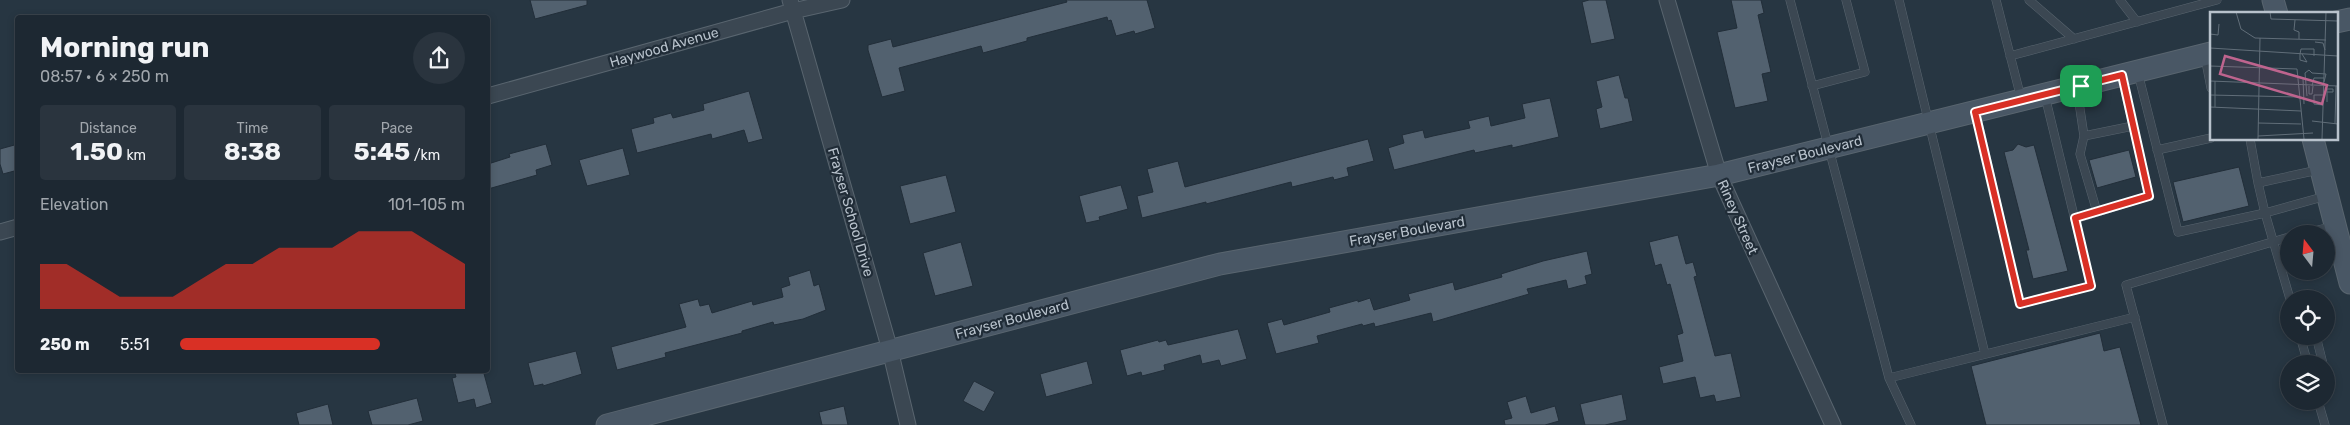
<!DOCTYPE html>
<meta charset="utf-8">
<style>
body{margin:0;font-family:Rubik,sans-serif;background:#2a343e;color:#f1f3f6;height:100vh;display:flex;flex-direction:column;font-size:19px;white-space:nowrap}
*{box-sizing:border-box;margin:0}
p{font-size:16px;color:#a0a6ac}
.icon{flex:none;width:28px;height:28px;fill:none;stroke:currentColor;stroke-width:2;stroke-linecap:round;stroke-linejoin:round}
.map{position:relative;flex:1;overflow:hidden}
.panel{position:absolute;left:15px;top:15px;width:475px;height:358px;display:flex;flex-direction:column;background:#1d2832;border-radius:5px;box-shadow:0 2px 8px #0003,0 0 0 1px #3b444d}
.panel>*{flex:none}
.needle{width:32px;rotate:344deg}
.fabs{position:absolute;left:2280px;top:225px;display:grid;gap:10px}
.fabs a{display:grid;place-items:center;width:55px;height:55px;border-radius:50%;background:#1d2832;box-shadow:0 2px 8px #0003,0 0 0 1px #3b444d;font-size:25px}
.pin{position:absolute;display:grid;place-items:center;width:42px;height:42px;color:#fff;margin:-21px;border-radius:10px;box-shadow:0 2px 8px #0006}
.round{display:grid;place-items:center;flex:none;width:52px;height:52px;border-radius:26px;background:#2a343e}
.head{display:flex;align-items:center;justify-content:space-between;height:85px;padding:0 25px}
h1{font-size:28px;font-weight:700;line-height:38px}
.figures{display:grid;grid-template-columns:repeat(3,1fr);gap:8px;height:85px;padding:5px 25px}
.figures div{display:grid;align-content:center;border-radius:5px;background:#2a343e;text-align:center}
.figures b{font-size:25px;font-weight:700}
.figures small{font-size:14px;font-weight:400}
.figures p{font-size:14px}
.chart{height:140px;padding:10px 25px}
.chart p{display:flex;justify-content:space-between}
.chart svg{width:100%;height:90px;margin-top:5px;fill:#d93025;opacity:.7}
ul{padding:0 25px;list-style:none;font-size:16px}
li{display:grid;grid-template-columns:80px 60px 1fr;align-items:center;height:38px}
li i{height:12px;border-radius:6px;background:#d93025}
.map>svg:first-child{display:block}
.building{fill:#52616f;stroke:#222e39}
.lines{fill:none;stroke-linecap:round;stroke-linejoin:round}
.service-casing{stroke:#59656f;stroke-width:9}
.minor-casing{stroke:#59656f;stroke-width:17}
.secondary-casing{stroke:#59656f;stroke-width:23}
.service{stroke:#3b4752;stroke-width:8}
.minor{stroke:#3b4752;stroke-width:15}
.secondary{stroke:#495765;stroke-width:21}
.route-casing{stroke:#fff;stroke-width:10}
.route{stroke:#d93025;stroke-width:6}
.labels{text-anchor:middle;stroke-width:4.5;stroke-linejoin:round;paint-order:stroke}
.street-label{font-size:14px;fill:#b8c2cc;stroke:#202c37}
.inset-road{fill:none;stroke:#616e79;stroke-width:1}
.view{fill:#be648e;fill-opacity:0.15;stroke:#be648e;stroke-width:2.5}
.inset-edge{fill:none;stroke:#b8c2cc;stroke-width:2.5}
</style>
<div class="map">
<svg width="2350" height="425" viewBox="0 0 2350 425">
<rect width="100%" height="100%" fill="#273642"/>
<path class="building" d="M530,0H587V5L535,19Z
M1066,0H1147L1155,28L1135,34L1134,31L1116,36L1111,20L1108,21L1107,17L1027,38V41L983,53L981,46L899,68L905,91L882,97L868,50V45L891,39L893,47L1067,2Z
M1589,0H1606L1615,39L1591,44L1582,2Z
M1731,0H1761L1764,13L1758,15L1771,72L1762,74L1768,101L1735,108L1717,32L1737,28Z
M1619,75L1625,98H1628L1633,121L1600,129L1596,109L1602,107L1596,81Z
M749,91L763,139L748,143L744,130L712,139L711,134L637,153L631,129L654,123L653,118L671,113L673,118L704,110L703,104Z
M1550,98L1559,137L1512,148V145L1475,153L1474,150L1394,170L1388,148L1404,143L1402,135L1423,130L1425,138L1433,136L1470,128L1468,121L1489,116L1491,126L1525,118L1522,104Z
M1368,139L1374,161L1347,168L1349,176L1334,180L1333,177L1292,187L1291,182L1206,204V202L1142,218L1137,196L1153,192L1147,169L1178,161L1185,187Z
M18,144V170L3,174L0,164V149Z
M546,144L552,165L536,170L537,175L488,189V164L510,157L509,154Z
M2018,144L2026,147L2034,145L2068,271L2033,279L2026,250H2029L2004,152L2013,150Z
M623,148L630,175L587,186L579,160Z
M2129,150L2136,177L2097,188L2089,160Z
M2239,167L2249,206L2183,222L2173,182Z
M946,175L956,212L910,224L900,186Z
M1121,185L1128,209L1099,217L1100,220L1086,223L1079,196Z
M1678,235L1686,264L1693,262L1697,276L1694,277L1715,356L1731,353L1741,397L1716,402L1714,395L1700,398L1695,377L1663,384L1659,367L1683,361L1677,335L1683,333L1670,284L1667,285L1661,264L1655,266L1649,242Z
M961,242L973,286L935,296L923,253Z
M1587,251L1592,274L1585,276L1587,284L1568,289L1566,280L1527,289L1529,294L1433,322L1431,313L1375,327L1374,323L1363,326L1362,324L1317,336L1319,343L1276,354L1267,323L1282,319L1284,325L1330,312L1329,308L1358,300V302L1370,298L1374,310L1410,300L1408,294L1453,282L1455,290L1502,277L1501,274L1543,261Z
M810,270L814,286L819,284L826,310L803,319L774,325L773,322L742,331V333L665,353L666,357L617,370L611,347L686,327L679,304L698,299L700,306L709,304L712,313L752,301L753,305L783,297L781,288L790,285L788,277Z
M1238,329L1247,359L1221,366L1219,360L1202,364L1200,355L1164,365L1165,370L1142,376L1141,372L1127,376L1120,350L1158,340L1159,342L1166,340L1168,345Z
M2100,333L2104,351L2120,347L2141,425H1986L1971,366Z
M576,351L582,374L543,386V384L534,386L528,363Z
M1087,361L1093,384L1046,397L1040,374Z
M454,370H483L492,403L476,408L474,399L458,403L452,378L456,377Z
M974,381L995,392L984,412L963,401Z
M1622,394L1627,420L1605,425H1585L1580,404Z
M1526,396L1531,413L1555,406L1559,421L1545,425H1505L1504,420L1512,418L1507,402Z
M417,398L423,421L408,425H372L368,411Z
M328,404L333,425H299L296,413Z
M844,406L848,425H822L819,412Z"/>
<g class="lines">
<g class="service-casing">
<path id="service" d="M1790,0L1889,378L1911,425
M1899,0L1985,354
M1996,0L2021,98
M2029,0L2074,39
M2120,0L2137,22
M2010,56L2217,0
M2205,57L2211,88
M2138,73L2178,232L2265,213L2326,196
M1812,86L1865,72L1846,0
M2077,89L2084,136L2133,126
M1976,114L2020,304L2091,286L2045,96
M2084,136L2080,154L2097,212
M2250,139L2258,183L2318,170
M2157,150L2211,138
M2258,183L2265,213L2290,299
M2075,219L2149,196L2122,77
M2302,234L2334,226
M2300,336L2308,364
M2316,336L2323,364
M1889,378L2135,317
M2318,401L2325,425
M2163,425L2126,285L2289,237"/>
</g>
<g class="minor-casing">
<path id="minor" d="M790,0L890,350L908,425
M1667,0L1719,175L1833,425
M488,96L793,11L842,0
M0,232L18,227"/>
</g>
<g class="secondary-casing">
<path id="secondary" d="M2273,0L2277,14
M2336,22L2350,19
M2313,139L2350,283
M607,425L1220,264L1719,175L2211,53"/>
</g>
<use href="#service" class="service"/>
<use href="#minor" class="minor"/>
<use href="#secondary" class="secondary"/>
</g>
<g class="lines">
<g class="route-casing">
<path id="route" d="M2122,75L2149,196L2075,218L2091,286L2020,304L1975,112Z"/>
</g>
<use href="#route" class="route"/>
</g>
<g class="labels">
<g class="street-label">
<text transform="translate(664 47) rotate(-16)" y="5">Haywood Avenue</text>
<text transform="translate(1805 154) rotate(-14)" y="5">Frayser Boulevard</text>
<text transform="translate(851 212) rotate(74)" y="5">Frayser School Drive</text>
<text transform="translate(1738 217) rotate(66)" y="5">Riney Street</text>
<text transform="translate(1407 231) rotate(-10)" y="5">Frayser Boulevard</text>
<text transform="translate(1012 319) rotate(-15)" y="5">Frayser Boulevard</text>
</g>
</g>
<g transform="translate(2210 12)">
<rect width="128" height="128" fill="#273642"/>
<path class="inset-road" d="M26,0L31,17L45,26L116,28M60,0L61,7L128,9M85,8L84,18L89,20V27M0,22L8,23L9,12M105,30L113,31L115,38M0,36L128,44M90,42V48L97,50L92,42M90,42L91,37H104V44M0,54L87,57L94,127M93,66L94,92M0,69L128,74M99,74V82H102L103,74M102,74L104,66H114M0,83L89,85M97,84L95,61L99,58L102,61L116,62L114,70M117,90V77H123V80H117M113,93L104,92V83H114M0,95L91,99M5,95V69M102,109L128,112M48,111L91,112M125,112L126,74M48,124L103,121M48,127L50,26M112,127L116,0"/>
<path class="view" d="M15,44L117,73L112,92L10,62Z"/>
<rect width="128" height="128" class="inset-edge"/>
</g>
</svg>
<div class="fabs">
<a><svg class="needle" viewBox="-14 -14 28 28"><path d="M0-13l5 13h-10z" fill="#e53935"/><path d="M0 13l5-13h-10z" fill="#a0a6ac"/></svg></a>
<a><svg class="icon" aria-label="locate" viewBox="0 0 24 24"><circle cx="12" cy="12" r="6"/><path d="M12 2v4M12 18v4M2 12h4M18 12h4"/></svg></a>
<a><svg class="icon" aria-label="layers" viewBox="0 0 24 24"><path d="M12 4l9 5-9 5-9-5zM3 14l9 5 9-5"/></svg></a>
</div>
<div class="pin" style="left:2081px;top:86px;background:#1e9e55"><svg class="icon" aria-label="arrive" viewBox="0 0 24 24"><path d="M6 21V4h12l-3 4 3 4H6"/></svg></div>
<section class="panel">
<div class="head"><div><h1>Morning run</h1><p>08:57 · 6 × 250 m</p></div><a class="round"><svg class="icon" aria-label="share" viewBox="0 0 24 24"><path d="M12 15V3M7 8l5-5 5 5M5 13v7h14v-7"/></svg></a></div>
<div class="figures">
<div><p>Distance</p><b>1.50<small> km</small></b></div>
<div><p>Time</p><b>8:38</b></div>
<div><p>Pace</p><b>5:45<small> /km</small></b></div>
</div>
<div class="chart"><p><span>Elevation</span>101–105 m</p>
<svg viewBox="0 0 160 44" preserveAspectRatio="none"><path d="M0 44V22L10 22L20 30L30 38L40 38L50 38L60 30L70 22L80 22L90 14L100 14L110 14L120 6L130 6L140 6L150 14L160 22V44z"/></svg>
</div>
<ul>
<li><b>250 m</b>5:51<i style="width:70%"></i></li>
</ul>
</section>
</div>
